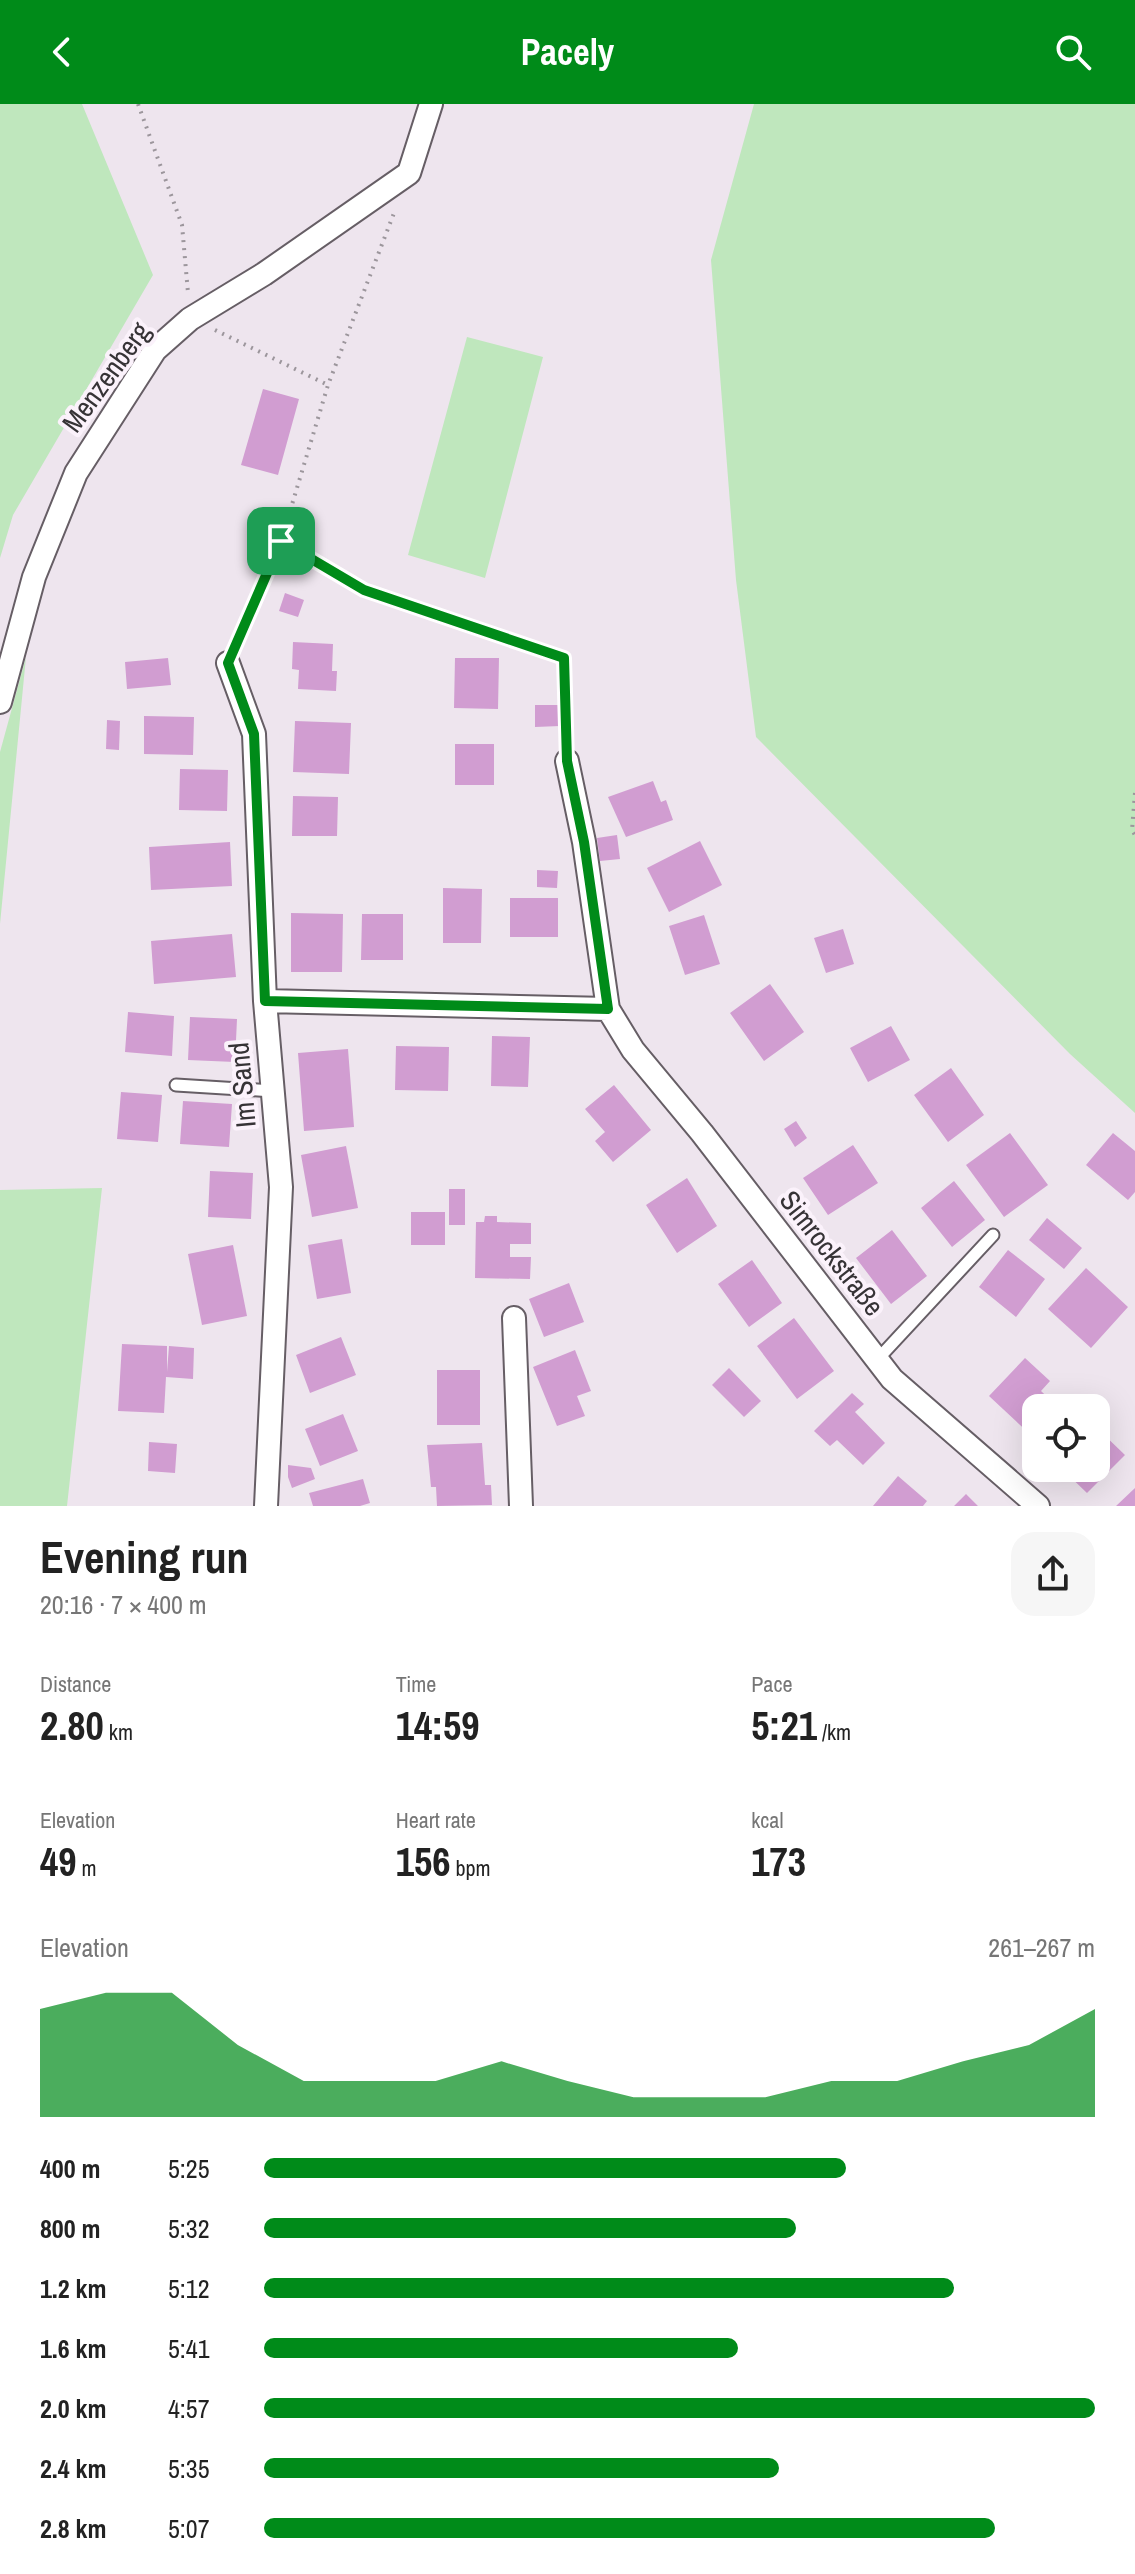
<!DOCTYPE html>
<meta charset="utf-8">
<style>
body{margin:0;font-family:"Archivo Narrow",sans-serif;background:#f6f6f6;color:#222;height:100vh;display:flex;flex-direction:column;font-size:30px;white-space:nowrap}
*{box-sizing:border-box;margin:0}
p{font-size:26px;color:#767676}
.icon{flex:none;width:44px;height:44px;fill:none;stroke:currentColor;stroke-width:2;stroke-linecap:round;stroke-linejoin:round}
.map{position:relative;height:1402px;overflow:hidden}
.sheet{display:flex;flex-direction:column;background:#fff;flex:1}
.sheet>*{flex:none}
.buttons{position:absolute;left:1022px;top:1290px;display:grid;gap:16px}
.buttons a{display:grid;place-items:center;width:88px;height:88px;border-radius:16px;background:#fff;box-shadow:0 8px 32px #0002;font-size:40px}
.pin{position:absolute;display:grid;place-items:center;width:68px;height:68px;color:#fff;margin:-34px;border-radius:16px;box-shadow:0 4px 12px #0006}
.round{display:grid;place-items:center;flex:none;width:84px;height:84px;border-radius:24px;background:#f6f6f6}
.headline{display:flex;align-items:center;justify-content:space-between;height:136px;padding:0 40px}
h1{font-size:44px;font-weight:800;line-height:60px}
.figures{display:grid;grid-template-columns:repeat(3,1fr);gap:12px;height:136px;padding:8px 40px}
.figures div{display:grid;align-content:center}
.figures b{font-size:40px;font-weight:800}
.figures small{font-size:22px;font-weight:400}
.figures p{font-size:22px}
.chart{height:224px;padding:16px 40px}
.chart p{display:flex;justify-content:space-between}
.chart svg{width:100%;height:144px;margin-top:8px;fill:#008b19;opacity:.7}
ul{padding:0 40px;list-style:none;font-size:26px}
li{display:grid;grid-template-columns:128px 96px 1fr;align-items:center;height:60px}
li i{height:20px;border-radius:10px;background:#008b19}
header{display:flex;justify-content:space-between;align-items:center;height:104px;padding:0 40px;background:#008b19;color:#fff;font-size:36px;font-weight:800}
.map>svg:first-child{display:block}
.green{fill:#bfe7bd}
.building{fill:#d19dd1}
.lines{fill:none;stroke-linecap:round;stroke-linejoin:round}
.service-casing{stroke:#665e65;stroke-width:15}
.minor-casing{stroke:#665e65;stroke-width:26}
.path{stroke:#9c969c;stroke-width:4;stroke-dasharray:2 6;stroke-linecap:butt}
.service{stroke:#fff;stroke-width:11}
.minor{stroke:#fff;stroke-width:22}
.route-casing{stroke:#fff;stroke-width:16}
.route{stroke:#008b19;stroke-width:10}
.labels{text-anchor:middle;stroke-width:8;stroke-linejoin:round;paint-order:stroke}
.street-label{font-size:28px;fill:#363336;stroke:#fbf2fb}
</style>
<header><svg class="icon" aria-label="back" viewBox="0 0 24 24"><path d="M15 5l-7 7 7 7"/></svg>Pacely<svg class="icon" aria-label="search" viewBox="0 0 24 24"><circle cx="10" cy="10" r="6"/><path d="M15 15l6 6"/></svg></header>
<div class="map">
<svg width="1135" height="1402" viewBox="0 0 1135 1402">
<rect width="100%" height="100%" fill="#eee5ee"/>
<path class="green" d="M0,0H82L153,171L13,411L0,454Z
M754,0H1135V1009L1070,950L756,633L736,476L711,156Z
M467,233L543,253L485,474L408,451Z
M26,553L0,820V648Z
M102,1084L67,1402H0V1086Z"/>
<path class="building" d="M263,285L299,295L278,371L241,361Z
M285,489L304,496L298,513L279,507Z
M293,538L333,540L332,567H337L336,587L298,585L299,566L292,565Z
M168,554L171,581L127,585L125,558Z
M455,554H499L498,605L454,604Z
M535,601H560V622L535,623Z
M144,612L194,613L193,651L144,650Z
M107,616L120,617L119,646L106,645Z
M295,617L351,619L349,670L293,668Z
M455,640H494V681H455Z
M180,665L228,666L227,707L179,706Z
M653,677L661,698L666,696L673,716L626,733L608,693Z
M293,692L338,693L337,732H292Z
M617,731L620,755L600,757L597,734Z
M700,737L722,781L669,808L647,764Z
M230,738L232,782L151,786L149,743Z
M537,766L558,767L557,784L537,783Z
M443,784L482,785L481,839H443Z
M510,794H558V833H510Z
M291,809L343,810L342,868H291Z
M362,810H403V856H361Z
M704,811L720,860L685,871L669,822Z
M843,825L854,860L826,869L814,834Z
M232,830L236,873L154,880L151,837Z
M770,880L804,928L764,957L730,909Z
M128,908L174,912L172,952L125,948Z
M190,913L237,915L235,958L188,956Z
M891,922L910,956L868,978L850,944Z
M492,932L530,933L528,983L491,982Z
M396,942L449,943L448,987L395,986Z
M348,945L354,1023L304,1027L298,949Z
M951,964L984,1011L948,1038L914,991Z
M614,981L651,1026L613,1058L595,1037L605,1028L585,1005Z
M121,988L162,991L158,1038L117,1035Z
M183,997L232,1000L229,1043L180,1040Z
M796,1017L807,1034L795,1043L784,1025Z
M1010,1029L1048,1081L1004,1113L966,1061Z
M1113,1029L1135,1047V1088L1128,1096L1086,1061Z
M853,1041L878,1079L828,1111L803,1074Z
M346,1042L358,1104L312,1113L301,1051Z
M210,1067L253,1069L251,1115L208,1113Z
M687,1074L717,1122L677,1149L646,1101Z
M954,1077L985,1116L952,1143L921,1104Z
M449,1085H465V1121H449Z
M411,1108H445V1141H411Z
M485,1112H497V1118L531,1119V1140H510V1153H531L530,1175L475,1174L476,1118H484Z
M1047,1114L1082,1144L1064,1165L1029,1136Z
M892,1126L927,1172L891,1200L856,1154Z
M342,1135L351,1189L317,1195L308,1141Z
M233,1141L247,1212L202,1221L188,1150Z
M1008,1146L1045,1175L1016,1213L979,1183Z
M752,1156L782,1199L749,1223L718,1180Z
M1086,1164L1128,1203L1091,1244L1048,1205Z
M569,1179L584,1218L544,1233L529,1195Z
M794,1214L834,1267L797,1295L757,1242Z
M341,1233L356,1271L310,1289L296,1251Z
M122,1240L167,1242V1268L169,1242L194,1244L193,1275L166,1273L164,1309L118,1307Z
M575,1246L591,1287L577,1292L585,1312L557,1322L533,1263Z
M1025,1254L1050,1277L1041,1287L1059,1304H1036L1034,1334L989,1292Z
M729,1264L761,1297L744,1313L712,1281Z
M437,1266H480V1321H437Z
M852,1289L864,1300L855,1308L885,1339L863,1361L837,1336L830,1342L814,1327Z
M343,1310L358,1347L320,1362L305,1325Z
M1096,1323L1125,1351L1087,1389L1061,1364H1096Z
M149,1338L177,1340L175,1369L148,1367Z
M482,1339L485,1381H491L492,1401L437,1402L436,1383H431L427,1341Z
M288,1361L311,1364L315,1375L292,1384L288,1373Z
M898,1372L927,1397L923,1402H873Z
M363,1375L370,1399L360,1402H313L309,1389Z
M1135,1384V1402H1116Z
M966,1390L978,1402H954Z"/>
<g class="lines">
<g class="service-casing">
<path id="service" d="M176,981L273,987
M877,1256L993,1131"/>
</g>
<g class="minor-casing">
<path id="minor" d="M228,559L254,630L265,897L281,1083L266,1402
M0,598L34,473L76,369L155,246L190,215L264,170L409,69L431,0
M567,657L584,738L608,905
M265,897L608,905L633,946L702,1029L892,1275L1038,1402
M514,1214L521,1402"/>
</g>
<path class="path" d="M138,0L182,121L188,189
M215,226L328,281
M281,437L364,486L564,554L566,635
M236,540L281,437L328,281L394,109
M1135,689L1132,726L1135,731"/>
<use href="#service" class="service"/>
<use href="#minor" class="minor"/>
</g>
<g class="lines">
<g class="route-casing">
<path id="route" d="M281,437L364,486L564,554L567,657L584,738L608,905L265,897L254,630L228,559Z"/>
</g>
<use href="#route" class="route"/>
</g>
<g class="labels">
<g class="street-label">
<text transform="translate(106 273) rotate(-54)" y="10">Menzenberg</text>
<text transform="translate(242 981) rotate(-95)" y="10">Im Sand</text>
<text transform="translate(832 1149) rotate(52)" y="10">Simrockstraße</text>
</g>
</g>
</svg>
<div class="buttons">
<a><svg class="icon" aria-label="locate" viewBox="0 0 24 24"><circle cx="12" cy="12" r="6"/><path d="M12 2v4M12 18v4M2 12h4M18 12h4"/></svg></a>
</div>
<div class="pin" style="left:281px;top:437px;background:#1e9e55"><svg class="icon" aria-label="arrive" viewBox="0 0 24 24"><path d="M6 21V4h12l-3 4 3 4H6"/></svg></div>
</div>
<section class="sheet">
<div class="headline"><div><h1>Evening run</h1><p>20:16 · 7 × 400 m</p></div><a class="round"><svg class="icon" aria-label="share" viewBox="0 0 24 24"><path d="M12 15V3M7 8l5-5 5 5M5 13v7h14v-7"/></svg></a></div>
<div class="figures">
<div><p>Distance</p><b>2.80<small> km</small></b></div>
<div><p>Time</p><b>14:59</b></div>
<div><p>Pace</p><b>5:21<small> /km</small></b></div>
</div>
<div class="figures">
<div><p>Elevation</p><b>49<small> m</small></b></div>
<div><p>Heart rate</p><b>156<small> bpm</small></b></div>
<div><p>kcal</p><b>173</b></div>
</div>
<div class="chart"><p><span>Elevation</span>261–267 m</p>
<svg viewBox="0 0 160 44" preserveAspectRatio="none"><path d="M0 44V11L10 6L20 6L30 22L40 33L50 33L60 33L70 27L80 33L90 38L100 38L110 38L120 33L130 33L140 27L150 22L160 11V44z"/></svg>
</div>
<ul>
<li><b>400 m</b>5:25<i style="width:70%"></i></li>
<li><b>800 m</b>5:32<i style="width:64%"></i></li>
<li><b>1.2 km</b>5:12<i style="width:83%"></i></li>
<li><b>1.6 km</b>5:41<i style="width:57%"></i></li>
<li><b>2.0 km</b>4:57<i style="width:100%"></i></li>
<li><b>2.4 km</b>5:35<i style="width:62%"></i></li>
<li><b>2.8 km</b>5:07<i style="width:88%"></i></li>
</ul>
</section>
